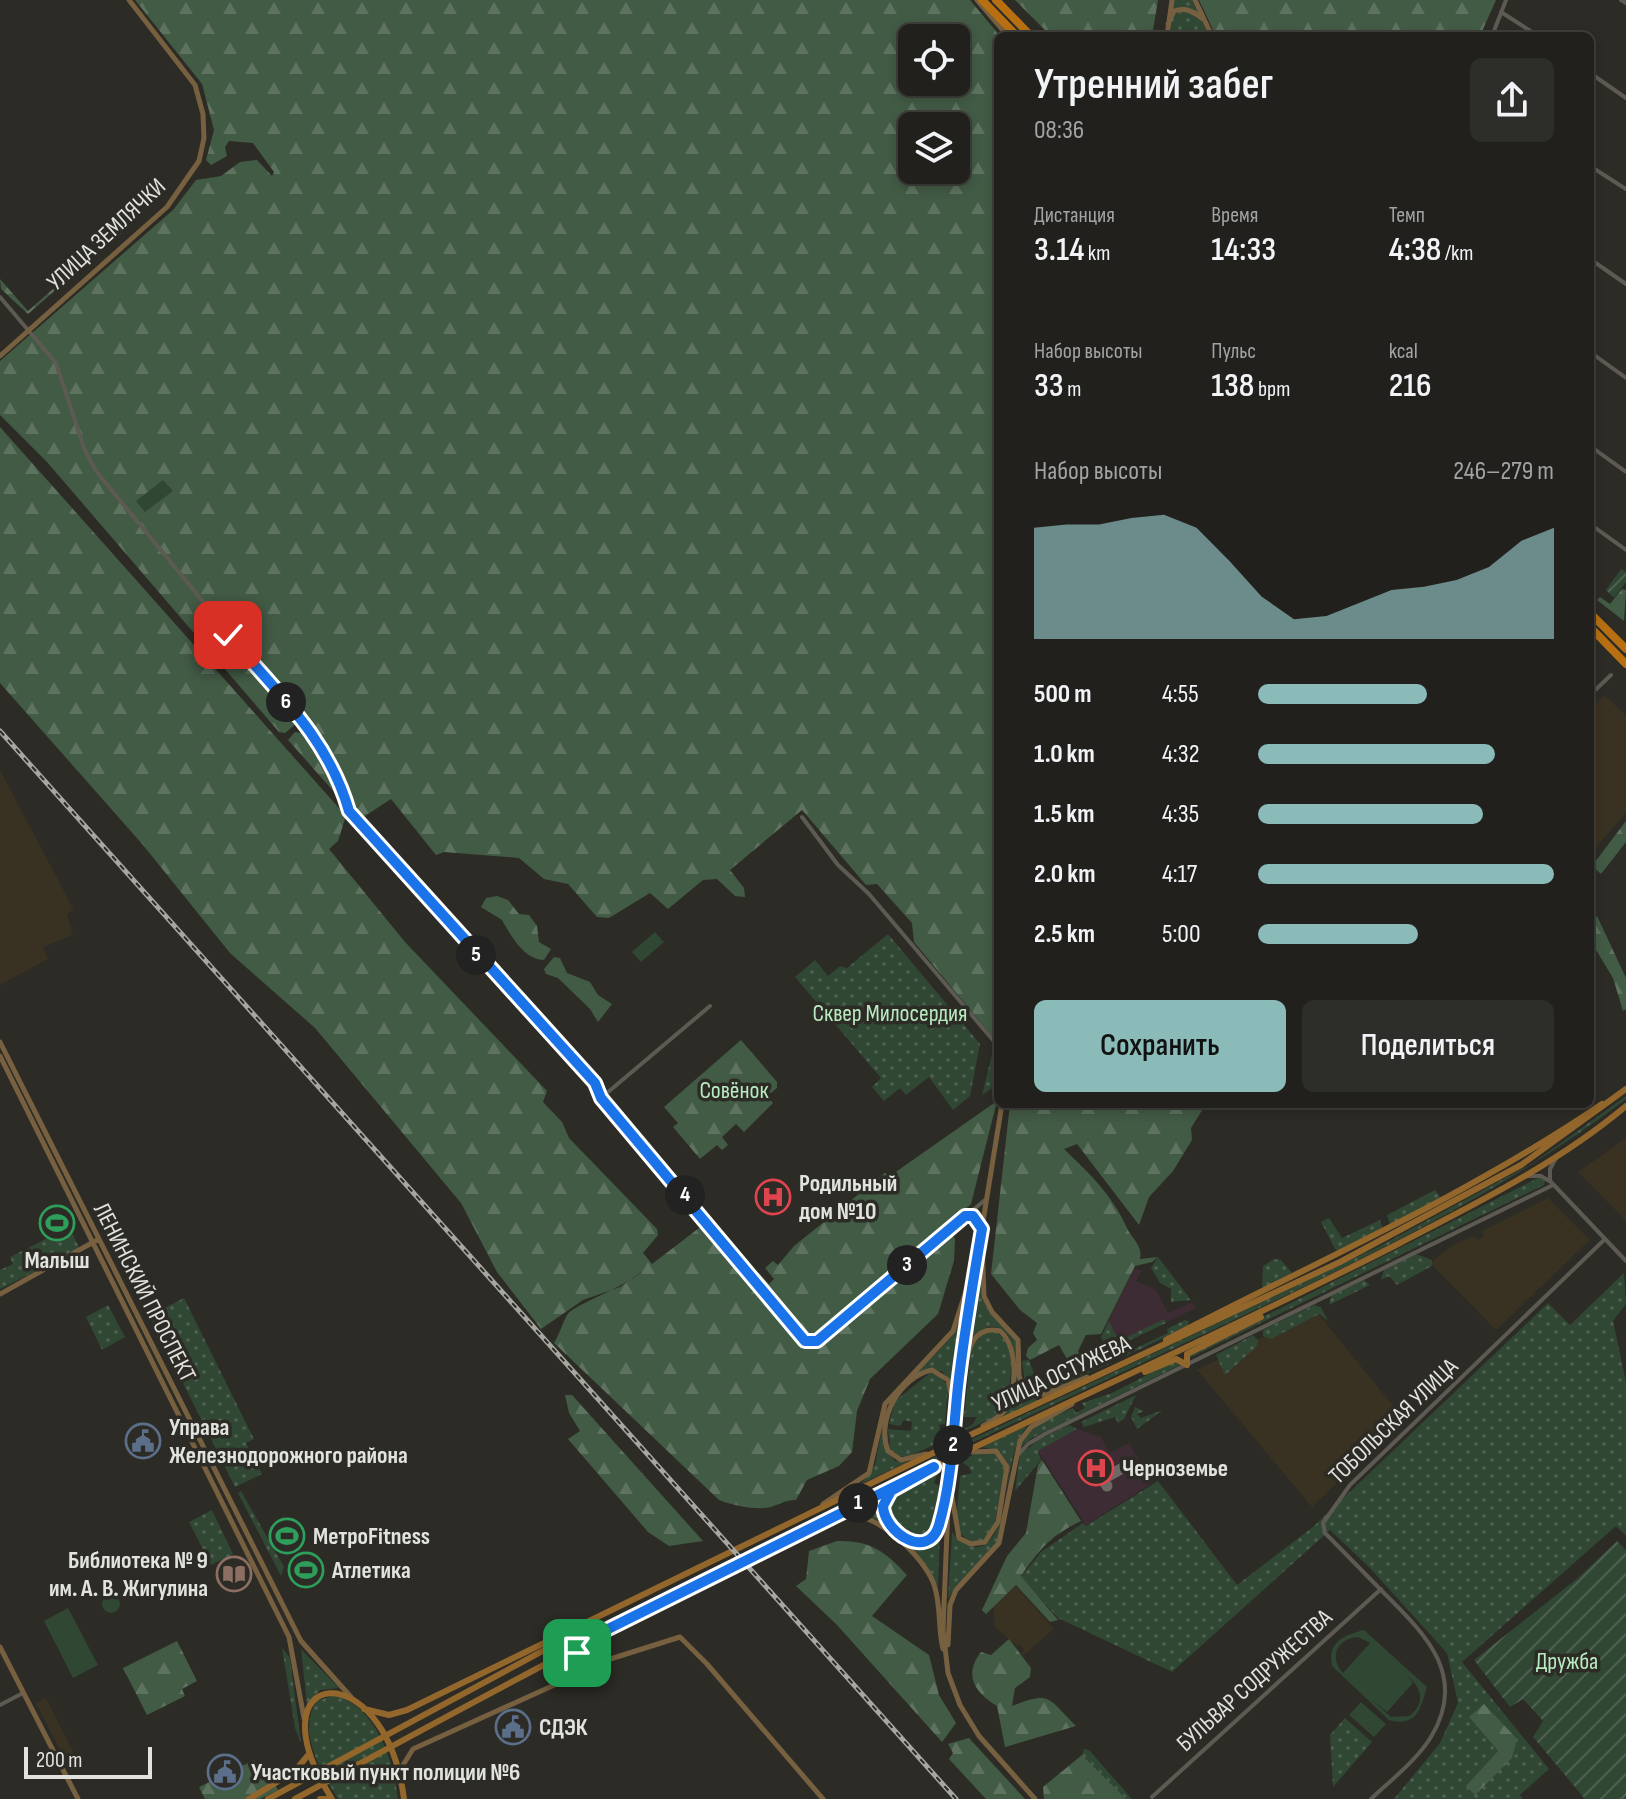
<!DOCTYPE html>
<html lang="ru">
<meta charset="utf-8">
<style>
body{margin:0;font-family:"Sofia Sans Condensed",sans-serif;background:#2d2d29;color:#f1f3f6;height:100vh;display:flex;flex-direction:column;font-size:30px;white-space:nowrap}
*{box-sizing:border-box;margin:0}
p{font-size:26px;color:#a2a3a3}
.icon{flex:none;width:44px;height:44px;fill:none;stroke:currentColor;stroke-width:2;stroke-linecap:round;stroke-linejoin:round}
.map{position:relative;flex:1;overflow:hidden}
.drawer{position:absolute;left:994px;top:32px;width:600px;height:1076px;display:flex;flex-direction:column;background:#21201c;border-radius:12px;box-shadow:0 4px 12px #0003,0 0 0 2px #3e3e3b}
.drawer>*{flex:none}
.buttons{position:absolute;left:898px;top:24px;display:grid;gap:16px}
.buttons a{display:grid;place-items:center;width:72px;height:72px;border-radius:12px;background:#21201c;box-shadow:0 4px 12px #0003,0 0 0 2px #3e3e3b;font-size:40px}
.scale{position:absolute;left:24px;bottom:20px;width:128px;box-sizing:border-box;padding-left:8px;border:4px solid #e2e2de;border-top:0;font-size:22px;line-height:28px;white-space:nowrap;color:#e2e2de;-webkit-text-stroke:6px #2c2b25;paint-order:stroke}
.pin{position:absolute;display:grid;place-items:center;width:68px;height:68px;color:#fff;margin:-34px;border-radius:16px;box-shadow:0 4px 12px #0006}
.km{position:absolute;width:40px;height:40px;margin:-20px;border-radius:50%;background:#222;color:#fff;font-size:22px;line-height:40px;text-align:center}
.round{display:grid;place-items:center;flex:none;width:84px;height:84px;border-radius:12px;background:#2d2d29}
.summary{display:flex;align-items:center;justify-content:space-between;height:136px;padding:0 40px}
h1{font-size:44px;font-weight:600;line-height:60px}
.stats{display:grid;grid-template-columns:repeat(3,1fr);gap:12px;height:136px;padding:8px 40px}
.stats div{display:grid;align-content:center}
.stats b{font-size:34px;font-weight:600}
.stats small{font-size:22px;font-weight:400}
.stats p{font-size:22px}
.chart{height:224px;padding:16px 40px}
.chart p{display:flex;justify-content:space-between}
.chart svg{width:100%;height:144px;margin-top:8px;fill:#8bbbb9;opacity:.7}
.button{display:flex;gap:16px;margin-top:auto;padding:16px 40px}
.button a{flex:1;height:92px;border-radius:12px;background:#8bbbb9;color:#111;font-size:32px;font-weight:600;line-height:92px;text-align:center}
.button a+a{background:#2d2d29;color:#f1f3f6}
ul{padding:0 40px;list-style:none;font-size:26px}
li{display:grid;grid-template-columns:128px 96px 1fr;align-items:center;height:60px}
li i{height:20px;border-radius:10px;background:#8bbbb9}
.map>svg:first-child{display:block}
.commercial{fill:#393121}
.medical{fill:#3e2c34}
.grass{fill:url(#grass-dots);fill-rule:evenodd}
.forest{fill:url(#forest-firs);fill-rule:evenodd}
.garden{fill:url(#garden-furrows)}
.pitch{fill:#304734;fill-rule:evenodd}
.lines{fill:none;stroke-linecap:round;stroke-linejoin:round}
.taxiway{stroke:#6a6964;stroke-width:11}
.street{stroke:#5c5a53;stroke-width:4}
.secondary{stroke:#776040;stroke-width:5}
.primary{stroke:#93672c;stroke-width:6}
.highway{stroke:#b76f12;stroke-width:8}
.rail-casing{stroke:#a7a7a2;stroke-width:5}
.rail{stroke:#2c2b25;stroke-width:2;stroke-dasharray:6;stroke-linecap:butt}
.route-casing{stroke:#fff;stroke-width:16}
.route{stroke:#1a73e8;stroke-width:10}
.labels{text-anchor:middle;stroke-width:7;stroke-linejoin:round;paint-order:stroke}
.street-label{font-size:24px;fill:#e2e2de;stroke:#2c2b25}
.park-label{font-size:24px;fill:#b8eac0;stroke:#2c2b25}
.poi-label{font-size:24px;font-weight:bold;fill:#e2e2de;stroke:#2c2b25;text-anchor:start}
</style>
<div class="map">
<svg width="1626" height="1799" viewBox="0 0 1626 1799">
<defs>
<pattern id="grass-dots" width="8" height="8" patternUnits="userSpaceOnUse" patternTransform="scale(2)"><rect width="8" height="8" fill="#304734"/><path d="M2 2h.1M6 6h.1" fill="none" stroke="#4e6151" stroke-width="1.8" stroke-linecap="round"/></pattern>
<pattern id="forest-firs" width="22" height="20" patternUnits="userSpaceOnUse" patternTransform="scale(2)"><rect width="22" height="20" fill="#425b45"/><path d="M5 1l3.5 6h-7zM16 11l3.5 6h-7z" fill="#5d725f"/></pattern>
<pattern id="garden-furrows" width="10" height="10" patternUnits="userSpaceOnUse" patternTransform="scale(2)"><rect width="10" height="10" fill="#304734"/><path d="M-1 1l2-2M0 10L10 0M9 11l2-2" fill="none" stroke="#4e6151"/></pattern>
</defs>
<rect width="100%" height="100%" fill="#2c2b25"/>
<path class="commercial" d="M1604,695L1626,715V813L1590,854V709Z
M0,770L74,910L67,914L73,935L43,947L48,959L0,985Z
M1626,1138V1221L1578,1172Z
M1548,1198L1590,1240L1496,1330L1430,1263L1453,1245L1473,1236L1479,1240L1484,1235L1482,1231Z
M1316,1311L1404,1419L1312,1507L1197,1370Z
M1016,1586L1054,1629L1023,1656L1021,1654L1024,1650L1019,1644L1017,1646L995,1627L993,1606Z
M46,1698L77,1759L67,1764L36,1703Z"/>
<path class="medical" d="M1134,1269L1142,1270L1136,1281L1156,1290L1168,1313L1192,1302L1196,1308L1107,1351L1101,1337Z
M1077,1429L1101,1437L1109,1453L1129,1443L1152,1483L1086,1525L1038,1451Z"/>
<path class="grass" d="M1174,0H1192L1209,36H1170Z
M888,934L980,1044L970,1096L953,1110L929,1077L906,1095L900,1088L884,1101L872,1087L881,1078L795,977L815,960L828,976L840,966L847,968Z
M994,1046L998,1051L997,1085L982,1095Z
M1626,1096V1099C1502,1194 1360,1261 1219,1327C1085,1390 951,1451 819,1517L939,1455L1378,1247L1533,1163Z
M1540,1177L1545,1180L1544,1185L1187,1359L1190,1354Z
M1435,1190L1441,1198L1390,1225L1387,1215Z
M1329,1218L1342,1238L1380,1220L1383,1230L1340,1252L1335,1249L1321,1222Z
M69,1227L80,1249L0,1289V1270L13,1264L10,1257Z
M1416,1254L1432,1260V1266L1397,1285L1389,1276L1381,1280L1384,1270Z
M1158,1257L1191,1300L1171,1302V1289L1160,1283L1151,1268Z
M1274,1259L1281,1260L1292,1273L1267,1289L1262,1287L1263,1266Z
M1624,1273L1626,1304L1613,1321L1626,1382V1536L1616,1526L1462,1662L1549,1769L1520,1795L1523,1799H1394L1440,1743L1458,1703L1447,1653L1369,1567L1330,1530L1172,1672L1058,1618L1021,1577L1041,1552L1083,1523L1086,1526L1158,1481L1237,1585L1313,1527L1548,1303L1570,1325ZM1469,1717L1512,1758L1467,1786L1498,1751Z
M1364,1280L1370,1285L1329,1305L1331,1296Z
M980,1283L987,1308L1017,1343L1019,1387L1030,1396L1043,1398L1002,1417C1017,1400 1027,1321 988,1327C979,1329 974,1335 969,1342Z
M184,1298L254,1439L246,1443L262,1474L235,1487L145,1307L153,1304L157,1312Z
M108,1305L125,1337L102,1350L86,1317Z
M1314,1305L1321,1307L1328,1321L1319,1314L1271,1339L1263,1336V1330Z
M962,1319L953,1386L942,1371L927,1369L887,1405L883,1445L895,1461L907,1462L861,1484L875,1465L887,1403L947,1342Z
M1164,1319L1166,1323L1107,1351L1101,1337L1109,1321L1115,1334L1123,1339Z
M1185,1320L1189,1321L1188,1326L1126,1356L1111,1358L1109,1364L1041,1393L1025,1386L1022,1361L1029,1360L1040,1389L1072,1369L1077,1367L1080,1372L1086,1364L1132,1346L1134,1349L1168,1333L1167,1329Z
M996,1332C1019,1346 1011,1388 1003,1409L997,1416L912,1455L899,1457L890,1450L888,1429L911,1431L912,1422L904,1420L900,1426L889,1424L895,1401L930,1373H937L948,1386L945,1424L939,1425L942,1435L945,1437L972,1425L977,1417H964L971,1348L983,1333Z
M1253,1335L1258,1340L1257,1346L1225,1375L1216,1355Z
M1174,1361L1180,1365L1032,1438L1019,1448C1027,1425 1052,1418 1073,1408L1076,1413L1085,1408L1082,1403L1112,1393Z
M1136,1395L1124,1419L1118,1423L1115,1417L1084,1427L1081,1422Z
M1135,1407L1144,1411L1137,1414L1141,1418L1163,1410L1137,1429L1131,1417Z
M1069,1425L1077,1429L1038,1451L1041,1460L1015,1491L1020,1454L1040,1439Z
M1027,1426C1002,1459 1013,1505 997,1542C987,1562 961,1578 948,1599L952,1532C996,1581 1009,1497 1009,1466L999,1450L981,1447Z
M980,1452L996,1453L1004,1464V1473L994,1527L985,1540L972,1542L959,1533L956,1520L960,1476L972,1473L968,1466L959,1461Z
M939,1470L934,1483L939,1486L934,1530L925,1539C903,1542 884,1520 886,1499Z
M241,1491L284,1567L281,1576L238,1493Z
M885,1494L880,1511L888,1525L921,1546L940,1532L938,1587C922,1556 881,1504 840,1515Z
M212,1510L233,1554L211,1565L189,1522Z
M282,1648L290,1658L301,1743L295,1728Z
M301,1649L339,1688L320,1690L307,1705Z
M334,1695C377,1707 393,1760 398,1799H338C322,1773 296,1731 317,1701Z
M1345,1718L1372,1742L1333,1787L1330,1735Z
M1084,1749L1089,1750L1132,1799H1126L1082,1755Z"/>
<path class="forest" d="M135,0H970L1000,36L997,1042L914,942L912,923L877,884L866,885L802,810L730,870L744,888L745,897L735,896L717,879L703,880L668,909L650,893L609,918L597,917L568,884L544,879L519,858L444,852L436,855L391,799L359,820L288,740L295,732L306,734L303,726L297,723L285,733L279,732L47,462L0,415V361L173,210L196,180L221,176L240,162L257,160L272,176L274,172L253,143L229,141L225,147L227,156L211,165L206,160L214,130L202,84ZM912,38H956V82H912ZM912,126H956V170H912Z
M1015,0H1158L1152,36H1051Z
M1199,0H1496L1480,36H1216Z
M116,228H121V233L28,314L1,289L0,279L28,311L117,233Z
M0,427L346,816L338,841L329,849L405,942L547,1091L543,1102L562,1122L569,1138L657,1229L658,1235L643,1253L652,1264L703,1225L801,1339L808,1345L824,1340L821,1336L811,1340L802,1335L753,1277L759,1273L769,1284L774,1279L765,1268L773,1261L778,1265L794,1246L885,1173L890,1176L997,1101L971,1204L947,1226L955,1239L954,1261L938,1314L870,1379L857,1411L852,1452L839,1466L807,1480L796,1500C785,1500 780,1504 771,1507C756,1511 732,1505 719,1500L554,1343C559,1335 563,1322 567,1315C574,1304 626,1287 643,1271L620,1287L583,1300L541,1329L497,1272L461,1203L315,1028L230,953L143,845L0,683Z
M1622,589L1626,590L1624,621L1597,600L1600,597L1610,604Z
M1626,821V842L1601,874L1592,866Z
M497,896L508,900L519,914L529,915L537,926L539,942L551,949L544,960C523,959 511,935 502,920L481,907L486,898Z
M1597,916L1626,978V1009L1623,1011L1613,978L1590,940V923Z
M554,957L560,958L567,973L590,982L598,995L612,1004L598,1022L590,1009L558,978L546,974L544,969Z
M741,1040L777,1082V1088L767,1096L773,1103L744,1132L736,1124L722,1137L728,1145L722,1150L717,1145L700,1159L673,1127L678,1123L664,1107Z
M1010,1104H1206L1191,1128L1192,1140L1173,1171L1149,1197L1139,1225L1077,1144L1064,1149C1088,1172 1112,1195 1126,1226C1131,1239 1143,1244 1140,1259L1158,1257L1152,1262L1135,1266L1101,1334L1086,1335L1078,1351L1082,1360L1071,1366L1059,1345L1030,1360L1026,1356L1028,1348L1037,1340L1033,1333L1037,1323L1020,1310L991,1274Z
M565,1395H572L703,1541L669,1546L648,1532L568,1439L580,1431L569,1413Z
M1042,1460L1081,1521C1050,1536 1040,1549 1021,1576L1058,1620L1050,1622L1016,1585L986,1614L982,1610L1007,1556L1026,1533L1038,1465Z
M837,1541C870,1540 885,1551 907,1575L872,1616L929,1655L939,1695L956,1723L942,1742L837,1625L796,1586L806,1579L809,1551Z
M1009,1639L1031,1668L1030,1677L1015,1688L1012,1706C1051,1691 1047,1697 1076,1726L1005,1747L997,1706C973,1692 964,1674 981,1652L991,1655Z
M177,1641L197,1681L182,1689L185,1696L147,1715L123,1668Z
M1484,1704L1517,1739L1512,1758L1475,1795L1466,1786L1498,1751L1469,1717Z
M969,1738L1025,1799H986L949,1759L953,1753L948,1744Z
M1082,1755L1126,1799H1044L1043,1787Z
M254,1760L264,1778L270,1775L278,1790L260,1799H205L199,1787Z"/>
<path class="garden" d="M1621,569L1626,572V582L1614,598L1606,590Z
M1617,1541L1626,1550V1799H1585L1533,1737L1543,1721L1523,1699L1510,1707L1474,1660L1578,1578Z"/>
<path class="pitch" d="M163,480L173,491L145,512L136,501Z
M655,932L664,942L641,962L632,952Z
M102 1604a9 9 0 1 1 18 0a9 9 0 1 1-18 0Z
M68,1608L98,1665L73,1678L44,1621Z
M1364,1630L1427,1687C1421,1706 1418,1728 1389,1720L1332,1666C1327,1641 1345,1635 1364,1630ZM1358,1637L1370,1643L1343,1673C1328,1657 1338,1638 1358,1637ZM1408,1676C1422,1689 1426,1704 1409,1716L1391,1717L1370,1698L1387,1712L1413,1683Z
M1361,1702L1386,1724L1374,1737L1349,1715Z"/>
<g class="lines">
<path class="taxiway" d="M1107,1486L1103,1479L1128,1465L1131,1471"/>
<path class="street" d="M1621,0L1626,3
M1501,12L1538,36
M1492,36L1506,0
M1590,73L1626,98
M1590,166L1626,189
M1590,259L1626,284
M0,297L56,363L84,448L96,471L324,749L339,777L349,811L595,1083L601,1098L805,1341H817L985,1200
M1590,352L1626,378
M1590,446L1626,472
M1590,524L1626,550
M1590,695L1611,675
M802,817L838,865L869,894L998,1046
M601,1098L710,1006
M1528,1176H1541L1551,1182L1626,1261
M1550,1180V1169L1556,1158
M968,1215L975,1217L981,1227
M1018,1455L1028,1444L1045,1434L1553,1185
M0,1705L23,1693
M1152,1797L1381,1589
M1371,1799C1391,1780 1416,1761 1431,1737C1468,1676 1426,1635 1385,1594C1365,1574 1345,1553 1325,1533L1323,1523L1350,1485L1605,1239"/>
<path class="secondary" d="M977,0L1008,36
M1195,0L1212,36
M1168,24L1174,11C1186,7 1194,12 1203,19
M1167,36L1172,0
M0,356L167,207L199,161L204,138L203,114L195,85L129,0
M0,1042L301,1641L351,1697
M0,1056L289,1637L304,1718
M1002,1104L963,1345L949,1482L943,1630L948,1673L960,1705L979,1736L1035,1799
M982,1242L984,1296L992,1312L1018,1340L1019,1376L1024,1388L1043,1395L1087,1377
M0,1294L99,1239
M961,1389C966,1366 966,1323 1000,1331C1018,1345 1018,1392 1004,1411C999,1418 990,1422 983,1426
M926,1454L901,1460L888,1451C876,1420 899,1377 932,1370L948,1380L954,1409
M901,1486L884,1499C879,1520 899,1540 919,1544C944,1538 941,1507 948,1487
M951,1491L959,1538L971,1544L985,1542L998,1522L1007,1467L996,1451L971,1452
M823,1504L869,1473L885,1404L953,1331L973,1269
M814,1529C827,1523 841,1515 855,1516C882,1517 929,1562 935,1588C941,1608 938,1629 943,1649
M596,1639L589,1651L594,1659L603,1661
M948,1645L950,1605L956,1590L999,1543L1020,1441L1031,1427L1072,1404
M0,1647L78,1799
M561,1682L604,1661L680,1637L707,1664L823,1799
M400,1770L413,1749L561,1682L582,1645"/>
<path class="primary" d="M1166,1340C1313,1263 1464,1198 1602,1104
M1145,1372L1176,1359L1187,1365V1354L1261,1317
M364,1709L389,1715L407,1710L966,1437L1340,1262L1521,1165L1626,1089
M249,1799L295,1771L309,1754
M268,1799L589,1626
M295,1799C531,1670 769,1544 1013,1429C1142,1368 1273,1308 1400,1243C1479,1202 1558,1163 1626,1106
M320,1799H327
M332,1799C248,1666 385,1650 404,1799"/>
<path class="highway" d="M982,0L1017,36
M996,0L1031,36
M1590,613L1626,649
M1590,627L1626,664"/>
<g class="rail-casing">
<path id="rail" d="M0,731L956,1799"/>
</g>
<use href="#rail" class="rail"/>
</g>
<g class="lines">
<g class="route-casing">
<path id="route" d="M228,635C277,692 328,738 349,811L595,1083L601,1098L805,1341H817L965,1216H973L982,1229C973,1281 964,1334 958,1386C953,1433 952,1480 939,1525C928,1562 884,1532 883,1506L891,1491L934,1467L592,1637L577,1653"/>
</g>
<use href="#route" class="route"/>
</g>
<defs>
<g id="hospital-ring" transform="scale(1.8)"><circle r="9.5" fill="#2c2b25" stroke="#e0444e" stroke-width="1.5"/><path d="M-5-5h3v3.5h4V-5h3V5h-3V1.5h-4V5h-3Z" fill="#e0444e"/></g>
<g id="stadium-ring" transform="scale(1.8)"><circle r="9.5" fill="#2c2b25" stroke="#2e9e5b" stroke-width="1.5"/><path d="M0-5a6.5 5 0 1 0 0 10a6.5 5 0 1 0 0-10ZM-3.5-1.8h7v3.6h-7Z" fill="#2e9e5b"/></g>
<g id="civic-ring" transform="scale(1.8)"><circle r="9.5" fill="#2c2b25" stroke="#5c6f8a" stroke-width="1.5"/><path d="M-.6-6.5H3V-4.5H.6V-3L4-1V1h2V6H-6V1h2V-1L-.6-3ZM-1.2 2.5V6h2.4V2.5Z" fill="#5c6f8a"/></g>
<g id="library-ring" transform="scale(1.8)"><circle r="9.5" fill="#2c2b25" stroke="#8d6e63" stroke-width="1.5"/><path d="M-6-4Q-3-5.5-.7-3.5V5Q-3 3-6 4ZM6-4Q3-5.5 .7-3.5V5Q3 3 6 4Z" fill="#8d6e63"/></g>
</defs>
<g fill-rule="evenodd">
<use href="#hospital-ring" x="773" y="1197"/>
<use href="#stadium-ring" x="57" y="1223"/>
<use href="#civic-ring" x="143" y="1441"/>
<use href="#hospital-ring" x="1096" y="1468"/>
<use href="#stadium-ring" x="287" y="1536"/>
<use href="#stadium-ring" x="306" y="1570"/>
<use href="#library-ring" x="234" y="1574"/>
<use href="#civic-ring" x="513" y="1727"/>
<use href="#civic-ring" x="225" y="1772"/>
</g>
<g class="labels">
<g class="street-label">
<text transform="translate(106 234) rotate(-43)" y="8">УЛИЦА ЗЕМЛЯЧКИ</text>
<text transform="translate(145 1292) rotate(63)" y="8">ЛЕНИНСКИЙ ПРОСПЕКТ</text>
<text transform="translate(1061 1373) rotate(-25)" y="8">УЛИЦА ОСТУЖЕВА</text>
<text transform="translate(1393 1421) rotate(-44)" y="8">ТОБОЛЬСКАЯ УЛИЦА</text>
<text transform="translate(1254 1680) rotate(-42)" y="8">БУЛЬВАР СОДРУЖЕСТВА</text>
</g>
<g class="park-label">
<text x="890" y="1021">Сквер Милосердия</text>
<text x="734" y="1098">Совёнок</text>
<text x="1567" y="1669">Дружба</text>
</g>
<g class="poi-label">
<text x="799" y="1191">Родильный<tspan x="799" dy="28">дом №10</tspan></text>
<text x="57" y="1268" text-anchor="middle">Малыш</text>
<text x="169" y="1435">Управа<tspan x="169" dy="28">Железнодорожного района</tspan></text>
<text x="1122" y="1476">Черноземье</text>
<text x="313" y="1544">МетроFitness</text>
<text x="208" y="1568" text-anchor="end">Библиотека № 9<tspan x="208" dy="28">им. А. В. Жигулина</tspan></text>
<text x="332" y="1578">Атлетика</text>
<text x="539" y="1735">СДЭК</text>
<text x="251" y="1780">Участковый пункт полиции №6</text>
</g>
</g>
</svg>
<div class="buttons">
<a><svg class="icon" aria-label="locate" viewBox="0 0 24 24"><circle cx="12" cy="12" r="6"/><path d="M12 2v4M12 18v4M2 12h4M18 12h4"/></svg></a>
<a><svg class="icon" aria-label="layers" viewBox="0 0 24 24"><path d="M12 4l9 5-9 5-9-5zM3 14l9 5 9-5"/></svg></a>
</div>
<div class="scale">200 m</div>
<div class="pin" style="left:577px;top:1653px;background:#1e9e55"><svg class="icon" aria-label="arrive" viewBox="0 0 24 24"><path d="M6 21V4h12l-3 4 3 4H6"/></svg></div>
<div class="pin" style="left:228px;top:635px;background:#d93025"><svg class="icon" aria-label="check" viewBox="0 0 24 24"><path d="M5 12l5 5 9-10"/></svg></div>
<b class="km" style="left:858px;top:1503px">1</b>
<b class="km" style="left:953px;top:1445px">2</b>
<b class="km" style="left:907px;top:1265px">3</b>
<b class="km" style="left:685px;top:1195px">4</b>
<b class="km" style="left:476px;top:955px">5</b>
<b class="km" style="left:286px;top:702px">6</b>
<section class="drawer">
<div class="summary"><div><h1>Утренний забег</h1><p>08:36</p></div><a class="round"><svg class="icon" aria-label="share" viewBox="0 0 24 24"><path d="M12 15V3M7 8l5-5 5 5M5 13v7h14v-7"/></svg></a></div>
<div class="stats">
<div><p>Дистанция</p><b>3.14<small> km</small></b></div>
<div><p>Время</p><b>14:33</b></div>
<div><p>Темп</p><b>4:38<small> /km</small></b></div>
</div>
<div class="stats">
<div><p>Набор высоты</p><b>33<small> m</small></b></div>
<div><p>Пульс</p><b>138<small> bpm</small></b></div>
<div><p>kcal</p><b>216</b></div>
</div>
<div class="chart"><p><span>Набор высоты</span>246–279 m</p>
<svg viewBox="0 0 160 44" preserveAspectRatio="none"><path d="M0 44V10L10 9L20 9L30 7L40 6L50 10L60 20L70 31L80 38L90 37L100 33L110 29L120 28L130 26L140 22L150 14L160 10V44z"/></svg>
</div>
<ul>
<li><b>500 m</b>4:55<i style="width:57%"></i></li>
<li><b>1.0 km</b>4:32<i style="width:80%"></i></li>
<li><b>1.5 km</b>4:35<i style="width:76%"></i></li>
<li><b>2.0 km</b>4:17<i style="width:100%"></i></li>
<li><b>2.5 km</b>5:00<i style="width:54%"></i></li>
</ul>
<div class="button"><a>Сохранить</a><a>Поделиться</a></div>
</section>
</div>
